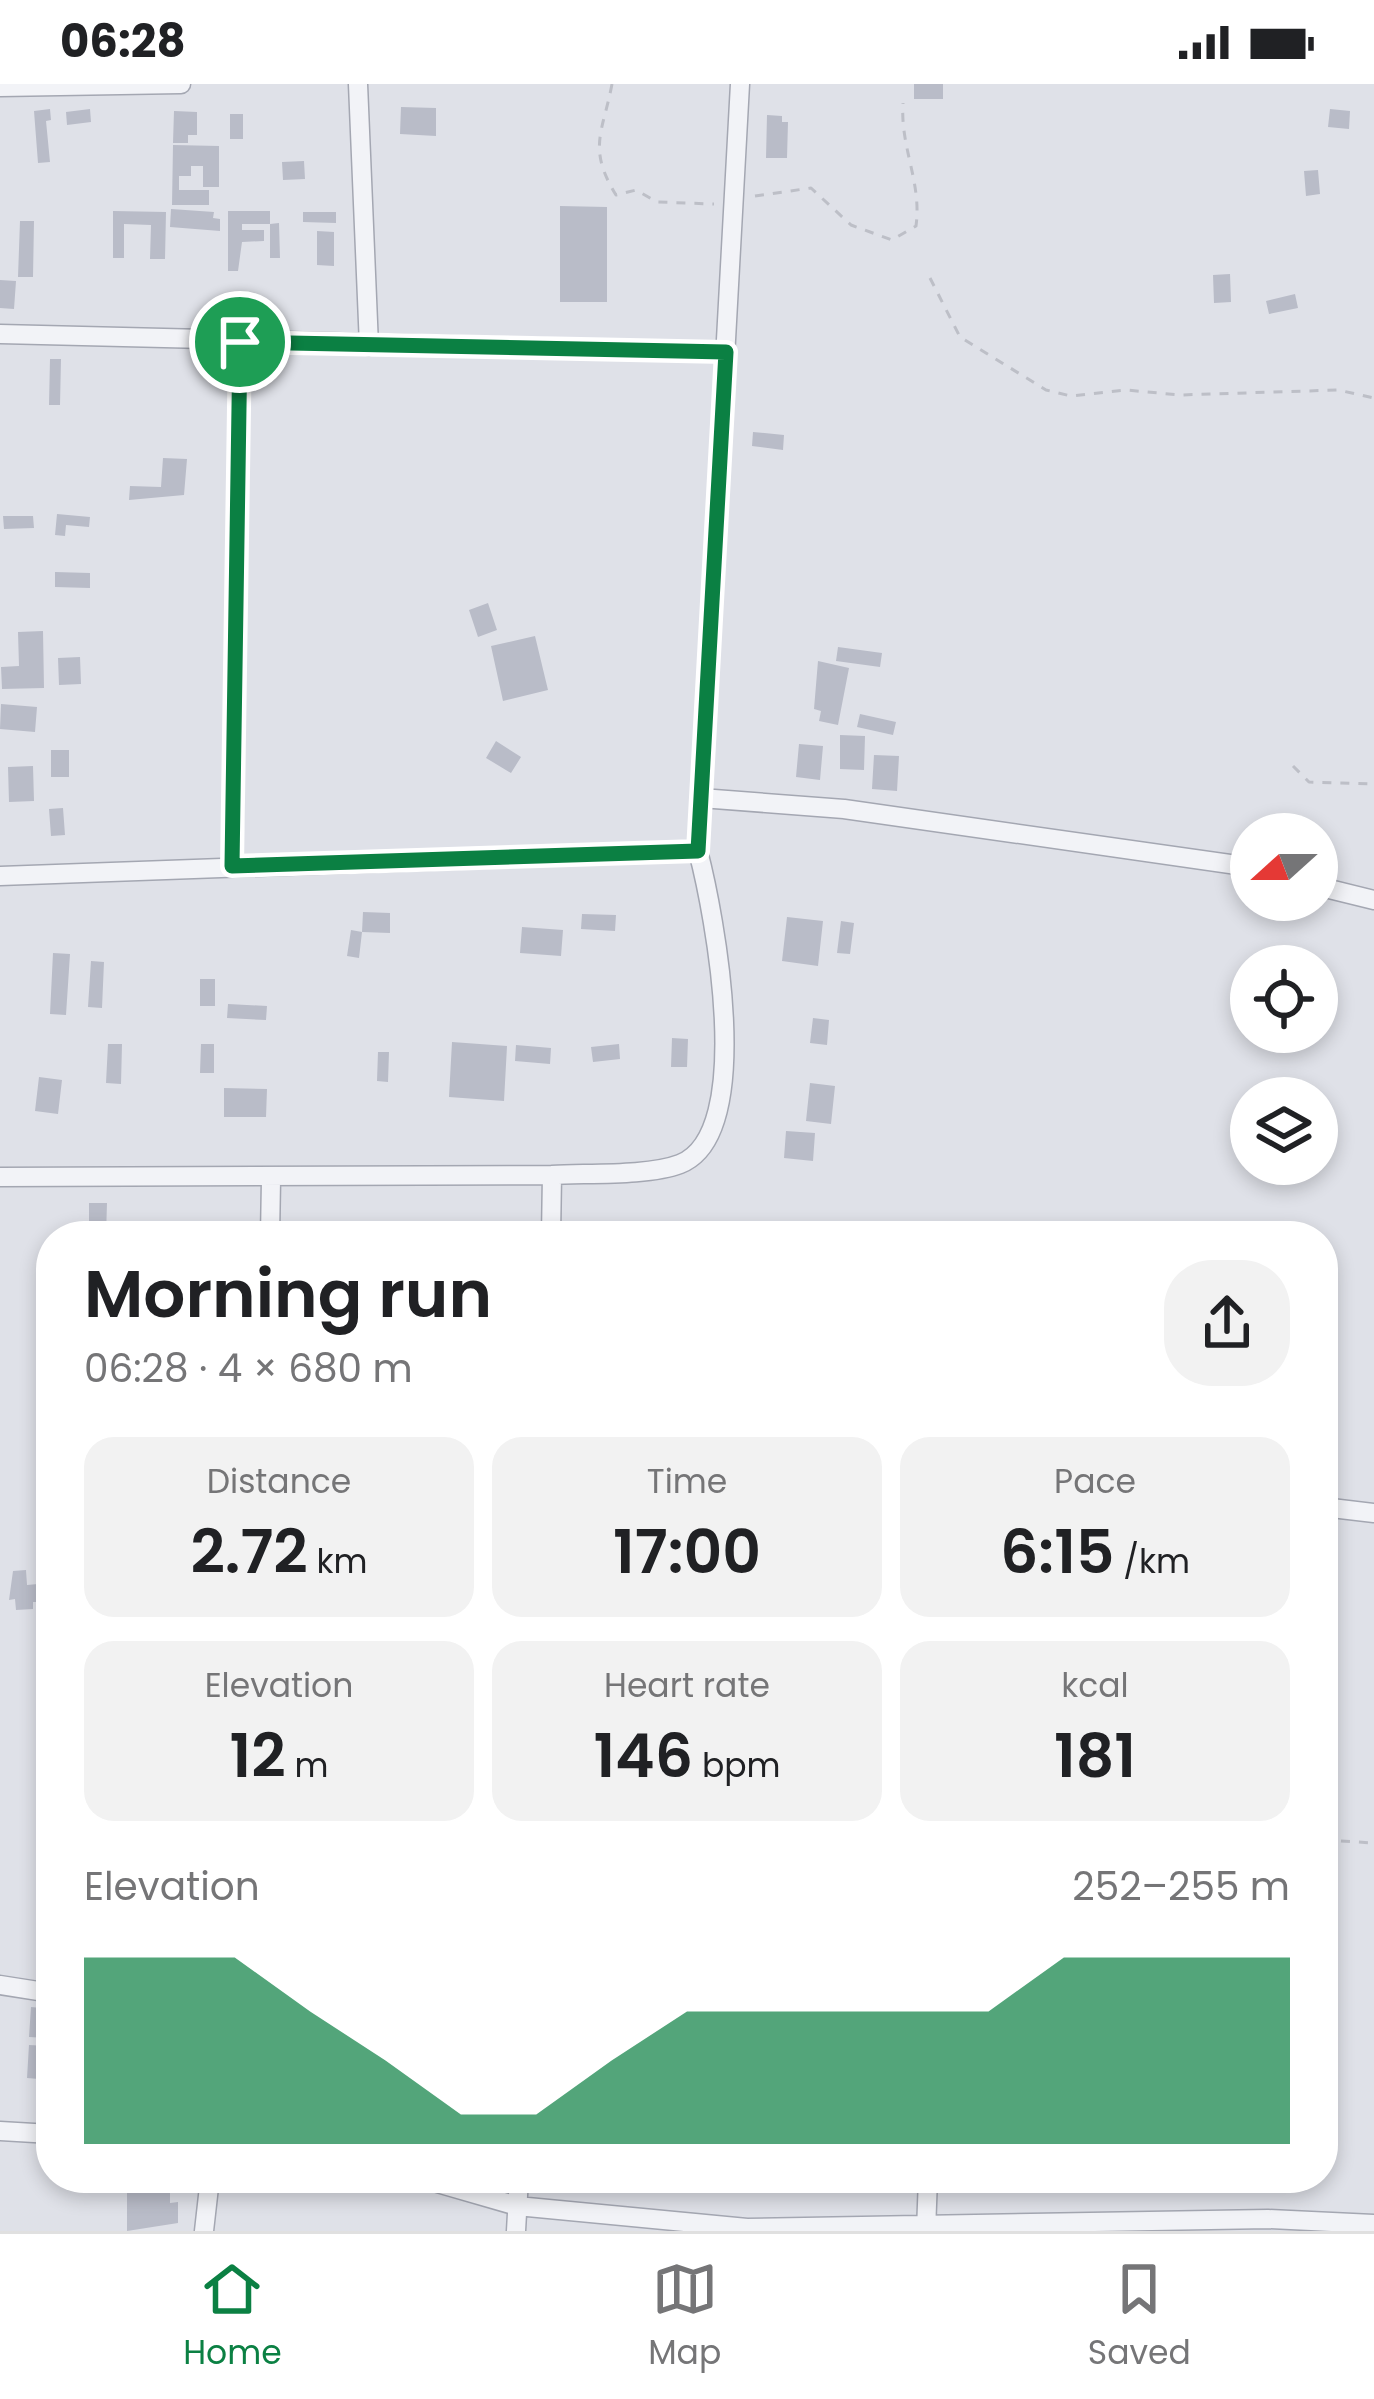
<!DOCTYPE html>
<meta charset="utf-8">
<style>
body{margin:0;font-family:Poppins,sans-serif;background:#f2f2f2;color:#202124;height:100vh;display:flex;flex-direction:column;font-size:45px;white-space:nowrap}
*{box-sizing:border-box;margin:0}
p{font-size:39px;color:#757577}
.icon{flex:none;width:66px;height:66px;fill:none;stroke:currentColor;stroke-width:2;stroke-linecap:round;stroke-linejoin:round}
.map{position:relative;flex:1;overflow:hidden}
.details{position:absolute;left:36px;top:1137px;width:1302px;height:972px;display:flex;flex-direction:column;background:#fff;border-radius:48px;box-shadow:0 6px 18px #0003}
.details>*{flex:none}
.needle{width:78px;rotate:249deg}
.controls{position:absolute;left:1230px;top:729px;display:grid;gap:24px}
.controls a{display:grid;place-items:center;width:108px;height:108px;border-radius:50%;background:#fff;box-shadow:0 6px 18px #0003;font-size:60px}
.pin{position:absolute;display:grid;place-items:center;width:102px;height:102px;color:#fff;margin:-51px;border:6px solid #fff;border-radius:50%;box-shadow:0 3px 12px #0007}
.round{display:grid;place-items:center;flex:none;width:126px;height:126px;border-radius:48px;background:#f2f2f2}
.headline{display:flex;align-items:center;justify-content:space-between;height:204px;padding:0 48px}
h1{font-size:66px;font-weight:600;line-height:90px}
.metrics{display:grid;grid-template-columns:repeat(3,1fr);gap:18px;height:204px;padding:12px 48px}
.metrics div{display:grid;align-content:center;border-radius:30px;background:#f2f2f2;text-align:center}
.metrics b{font-size:60px;font-weight:600}
.metrics small{font-size:33px;font-weight:400}
.metrics p{font-size:33px}
.chart{height:336px;padding:24px 48px}
.chart p{display:flex;justify-content:space-between}
.chart svg{width:100%;height:216px;margin-top:12px;fill:#0b8043;opacity:.7}
.status{display:flex;justify-content:space-between;align-items:center;height:84px;padding:0 60px;background:#fff;direction:ltr}
.status svg{height:33px;fill:currentColor}
.tab-bar{display:flex;justify-content:space-around;align-items:center;height:168px;border-top:3px solid #e0e0e0;background:#fff;font-size:33px;color:#757577}
.tab-bar a{display:grid;justify-items:center;gap:6px}
.tab-bar .current{color:#0b8043}
.map>svg:first-child{display:block}
.building{fill:#b9bcc8}
.lines{fill:none;stroke-linecap:round;stroke-linejoin:round}
.street-casing{stroke:#a4a7b2;stroke-width:21}
.path{stroke:#bdbfc7;stroke-width:3;stroke-dasharray:9 9;stroke-linecap:butt}
.street{stroke:#f2f3f7;stroke-width:18}
.route-casing{stroke:#fff;stroke-width:24}
.route{stroke:#0b8043;stroke-width:15}
</style>
<div class="status"><b>06:28</b><svg viewBox="0 0 49 12"><path d="M0 12V9h3v3zM5 12V6h3v6zM10 12V3h3v9zM15 12V0h3v12zM26 1h20v11H26zM47 4h2v5h-2z"/></svg></div>
<div class="map">
<svg width="1374" height="2147" viewBox="0 0 1374 2147">
<rect width="100%" height="100%" fill="#dfe1e8"/>
<path class="building" d="M914,0H943V15H914Z
M401,23L436,24V52L400,50Z
M50,25L51,36L46,37L50,78L38,79L34,27Z
M90,25L91,38L67,41L66,28Z
M1330,25L1350,27L1349,45L1328,43Z
M174,27L197,28V51H188V59H173Z
M230,30H243V55H230Z
M767,31L782,32V38H788L787,74H766Z
M173,61L219,62V103H203V82H191V92H179V106H209V121H172Z
M304,77L305,95L283,96L282,78Z
M1318,86L1320,110L1306,112L1304,87Z
M560,122L607,123V218H560Z
M171,125L214,128L213,134L220,135V147L170,143Z
M113,127L166,128L165,175H150L151,141L124,140V174H113Z
M228,127H270V140H242V146H264V157L242,158L238,187H228Z
M303,128H336V139L303,138Z
M20,137H34L33,193H18Z
M279,139L280,174H270V140Z
M317,147L334,148V182L317,181Z
M1230,190L1231,218L1214,219L1213,191Z
M0,196L16,197L14,225L0,224Z
M1295,210L1298,224L1269,230L1266,217Z
M50,275H61L60,321H49Z
M753,348L784,351L783,366L752,362Z
M163,374L187,375L184,411L129,416L130,402L161,403Z
M57,430L90,433L89,443L66,441L65,452L55,451Z
M3,432H33L34,444L4,445Z
M55,488L90,489V504L55,503Z
M488,519L497,546L478,553L469,526Z
M43,547L44,604L2,605L1,583L19,582L18,548Z
M535,552L548,606L503,617L491,562Z
M838,563L882,569L880,583L836,577Z
M80,573L81,600L59,601L58,574Z
M818,577L849,584L838,641L819,637L821,627L814,625Z
M1,620L37,623L35,648L0,645Z
M860,630L896,638L893,651L857,643Z
M840,651L865,652L864,686L840,685Z
M496,657L521,673L511,689L486,674Z
M799,660L823,662L820,696L796,693Z
M51,666H69V693H51Z
M874,671L899,672L897,707L872,705Z
M33,682L34,717L9,718L8,683Z
M63,724L65,751L51,752L49,725Z
M363,828L390,829V849L362,848L359,874L347,872L351,846L362,848Z
M582,830L616,831L615,847L581,845Z
M787,833L823,837L818,882L782,877Z
M841,837L854,839L850,870L837,869Z
M522,843L563,846L561,872L520,869Z
M53,869L70,870L66,931L50,930Z
M91,877L104,878L102,924L88,923Z
M200,895H215V922H200Z
M228,920L267,922L266,936L227,934Z
M813,934L829,936L827,961L810,959Z
M672,954L688,955L687,983H671Z
M452,958L507,962L504,1017L449,1013Z
M108,960H122L121,1000L106,999Z
M201,960H214V989H200Z
M619,960L620,975L593,978L591,963Z
M516,961L551,964L550,980L515,977Z
M378,968H389L388,998L377,997Z
M39,993L62,996L58,1030L35,1027Z
M810,999L835,1002L831,1040L806,1037Z
M224,1004L267,1005L266,1033H224Z
M786,1047L815,1049L813,1077L784,1074Z
M89,1119H107L106,1152H89Z
M51,1482V1524L43,1525L42,1518H33V1525L16,1526L15,1515L9,1516L13,1487L26,1486L27,1501L38,1500L37,1483Z
M31,1923L51,1925L48,1954L29,1953Z
M29,1961L47,1962L51,1996L27,1994Z
M170,2104V2119L178,2118V2139L127,2147V2105Z"/>
<g class="lines">
<g class="street-casing">
<path id="street" d="M358,0L369,262
M0,3L181,0
M0,250L726,268
M701,714L844,725L1251,783
M233,782L240,258
M0,792L698,767
M1317,802L1374,816
M0,1093L552,1091
M270,1152L271,1096
M551,1152L552,1091C587,1089 649,1092 680,1080C757,1050 714,828 698,767L740,0
M1323,1423L1374,1429
M0,1901L51,1909
M0,2047L51,2050
M420,2094L517,2122L747,2144L1268,2135L1374,2140
M204,2147L210,2094
M516,2147L519,2094
M926,2147L928,2094"/>
</g>
<path class="path" d="M612,0C603,48 587,64 616,111L636,106L657,118L714,120
M755,112L811,104L851,141L892,156L916,142C922,98 900,64 903,19
M930,194L960,253L1046,306L1071,312L1126,306L1180,311L1338,306L1374,314
M1293,682L1309,698L1374,700
M1323,1756L1374,1759"/>
<use href="#street" class="street"/>
</g>
<g class="lines">
<g class="route-casing">
<path id="route" d="M240,258L726,268L698,767L232,782Z"/>
</g>
<use href="#route" class="route"/>
</g>
</svg>
<div class="controls">
<a><svg class="needle" viewBox="-14 -14 28 28"><path d="M0-13l5 13h-10z" fill="#e53935"/><path d="M0 13l5-13h-10z" fill="#757577"/></svg></a>
<a><svg class="icon" aria-label="locate" viewBox="0 0 24 24"><circle cx="12" cy="12" r="6"/><path d="M12 2v4M12 18v4M2 12h4M18 12h4"/></svg></a>
<a><svg class="icon" aria-label="layers" viewBox="0 0 24 24"><path d="M12 4l9 5-9 5-9-5zM3 14l9 5 9-5"/></svg></a>
</div>
<div class="pin" style="left:240px;top:258px;background:#1e9e55"><svg class="icon" aria-label="arrive" viewBox="0 0 24 24"><path d="M6 21V4h12l-3 4 3 4H6"/></svg></div>
<section class="details">
<div class="headline"><div><h1>Morning run</h1><p>06:28 · 4 × 680 m</p></div><a class="round"><svg class="icon" aria-label="share" viewBox="0 0 24 24"><path d="M12 15V3M7 8l5-5 5 5M5 13v7h14v-7"/></svg></a></div>
<div class="metrics">
<div><p>Distance</p><b>2.72<small> km</small></b></div>
<div><p>Time</p><b>17:00</b></div>
<div><p>Pace</p><b>6:15<small> /km</small></b></div>
</div>
<div class="metrics">
<div><p>Elevation</p><b>12<small> m</small></b></div>
<div><p>Heart rate</p><b>146<small> bpm</small></b></div>
<div><p>kcal</p><b>181</b></div>
</div>
<div class="chart"><p><span>Elevation</span>252–255 m</p>
<svg viewBox="0 0 160 44" preserveAspectRatio="none"><path d="M0 44V6L10 6L20 6L30 17L40 27L50 38L60 38L70 27L80 17L90 17L100 17L110 17L120 17L130 6L140 6L150 6L160 6V44z"/></svg>
</div>
</section>
</div>
<nav class="tab-bar">
<a class="current"><svg class="icon" aria-label="home" viewBox="0 0 24 24"><path d="M3 11l9-7 9 7M6 9v11h12V9"/></svg>Home</a>
<a><svg class="icon" aria-label="map" viewBox="0 0 24 24"><path d="M3 6l6-2 6 2 6-2v14l-6 2-6-2-6 2zM9 4v14M15 6v14"/></svg>Map</a>
<a><svg class="icon" aria-label="saved" viewBox="0 0 24 24"><path d="M7 4h10v16l-5-4-5 4z"/></svg>Saved</a>
</nav>
